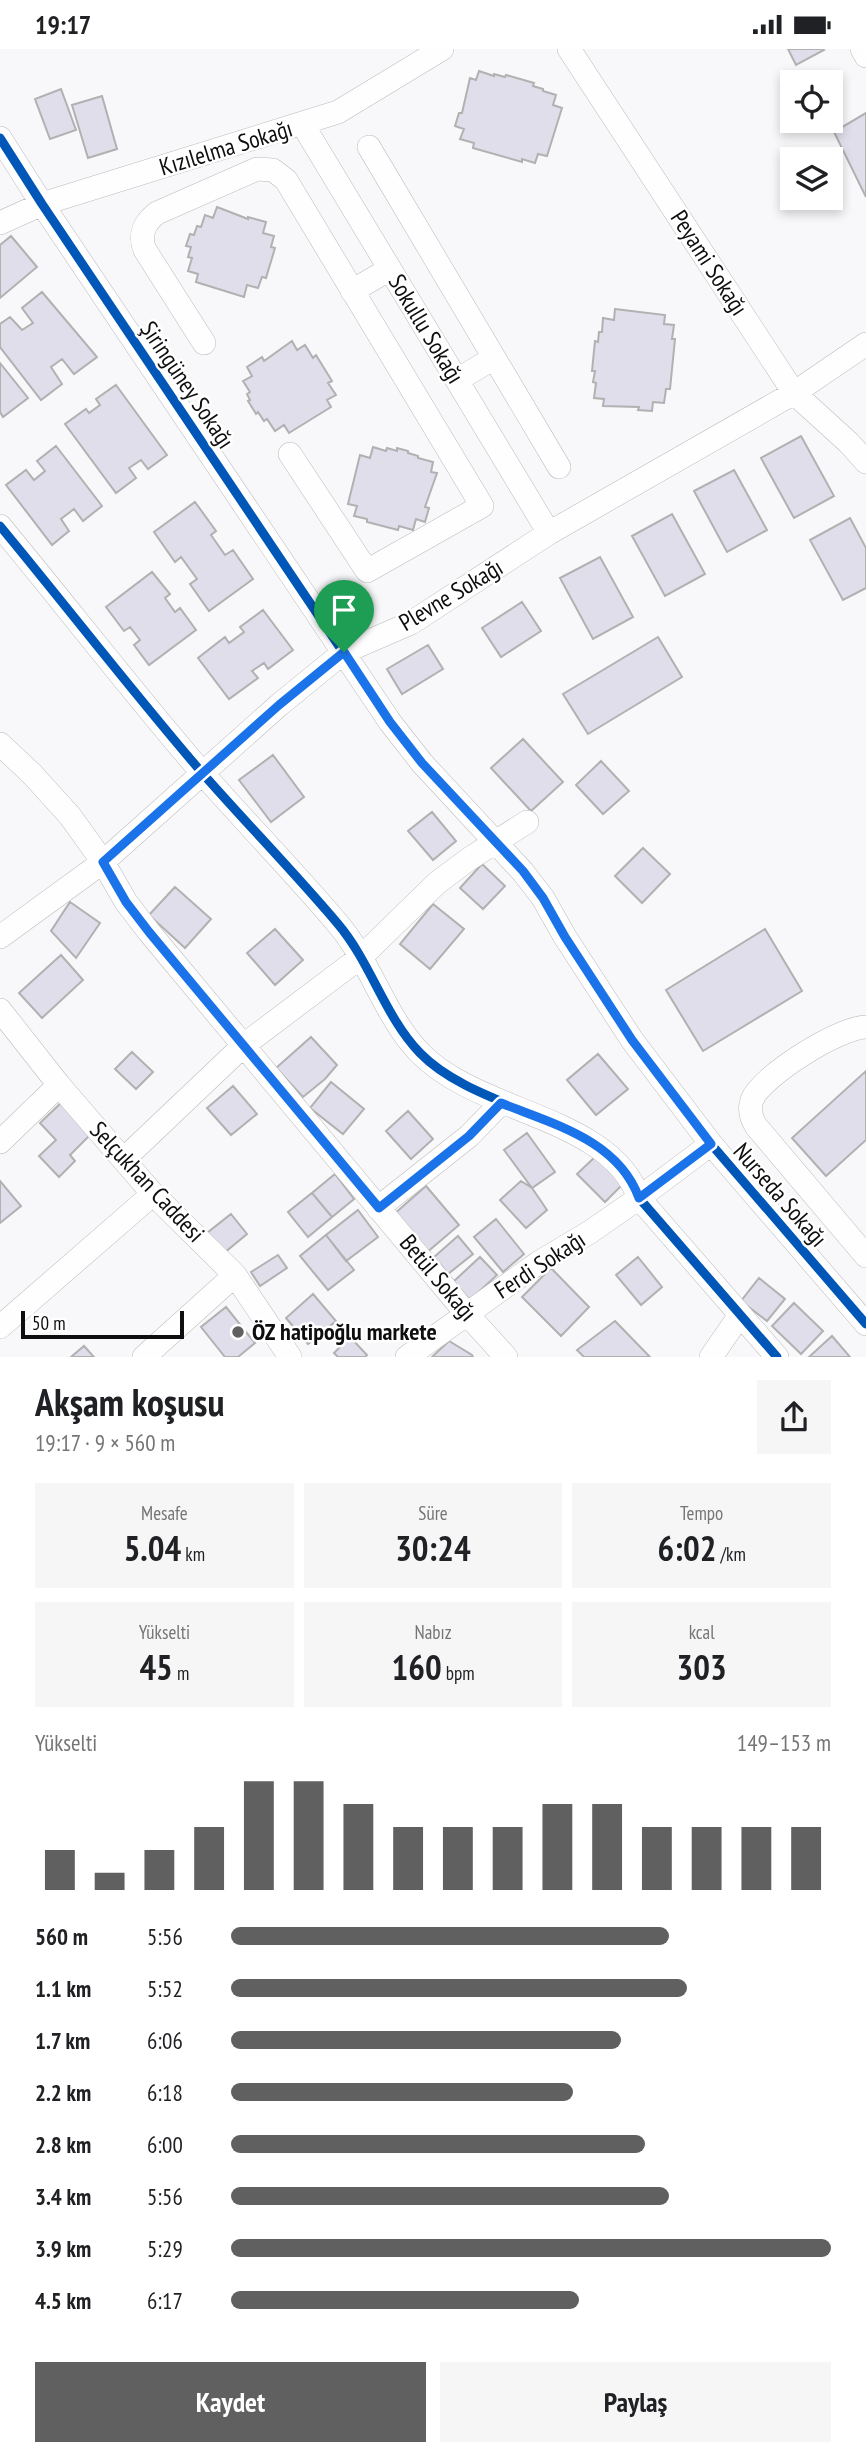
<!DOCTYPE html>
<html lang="tr">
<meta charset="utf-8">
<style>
body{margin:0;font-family:"PT Sans Narrow",sans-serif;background:#f6f6f6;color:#202124;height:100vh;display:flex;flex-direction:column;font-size:26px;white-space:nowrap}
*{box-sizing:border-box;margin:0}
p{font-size:23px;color:#757577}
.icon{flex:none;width:38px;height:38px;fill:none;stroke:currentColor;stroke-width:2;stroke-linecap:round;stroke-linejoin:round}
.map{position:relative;height:1308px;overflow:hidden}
.side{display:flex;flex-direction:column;background:#fff;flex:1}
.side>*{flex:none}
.controls{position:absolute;left:780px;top:21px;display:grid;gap:14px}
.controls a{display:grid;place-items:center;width:63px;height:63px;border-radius:0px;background:#fff;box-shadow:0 4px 10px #0003;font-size:35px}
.scale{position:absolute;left:21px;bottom:18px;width:163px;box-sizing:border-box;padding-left:7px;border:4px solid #0f0e0f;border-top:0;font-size:19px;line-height:24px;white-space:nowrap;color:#0f0e0f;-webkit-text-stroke:5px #fff;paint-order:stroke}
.pin{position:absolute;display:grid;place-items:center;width:60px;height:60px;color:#fff;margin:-72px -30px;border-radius:50% 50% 50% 0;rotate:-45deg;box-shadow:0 0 7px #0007}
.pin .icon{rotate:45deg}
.round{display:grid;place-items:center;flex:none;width:74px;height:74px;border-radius:0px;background:#f6f6f6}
.summary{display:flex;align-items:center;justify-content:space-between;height:119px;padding:0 35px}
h1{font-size:38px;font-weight:700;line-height:52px}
.stats{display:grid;grid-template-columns:repeat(3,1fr);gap:10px;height:119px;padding:7px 35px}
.stats div{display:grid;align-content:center;border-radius:0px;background:#f6f6f6;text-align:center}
.stats b{font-size:35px;font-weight:700}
.stats small{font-size:19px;font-weight:400}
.stats p{font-size:19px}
.chart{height:196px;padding:14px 35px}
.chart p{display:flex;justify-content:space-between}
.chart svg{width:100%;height:126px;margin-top:7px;stroke:#616061;stroke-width:6}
.button{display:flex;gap:14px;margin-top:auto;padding:14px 35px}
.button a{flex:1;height:80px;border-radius:0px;background:#616061;color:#fff;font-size:28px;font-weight:700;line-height:80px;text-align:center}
.button a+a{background:#f6f6f6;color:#202124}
ul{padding:0 35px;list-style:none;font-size:23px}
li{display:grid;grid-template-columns:112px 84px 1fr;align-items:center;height:52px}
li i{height:18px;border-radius:9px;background:#616061}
.status{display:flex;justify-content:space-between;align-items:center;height:49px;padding:0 35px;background:#fff;direction:ltr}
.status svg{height:19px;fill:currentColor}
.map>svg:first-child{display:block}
.building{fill:#e1deeb;stroke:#b1b1b2;stroke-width:2}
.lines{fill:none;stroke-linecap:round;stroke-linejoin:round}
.minor-casing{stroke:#bcbbbc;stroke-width:24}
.minor{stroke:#fefefe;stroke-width:23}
.cycleway-casing{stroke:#fff;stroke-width:13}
.cycleway{stroke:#0057b8;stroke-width:9}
.route-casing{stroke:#fff;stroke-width:14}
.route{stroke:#1a73e8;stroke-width:9}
.poi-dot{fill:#616061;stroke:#fff;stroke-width:2.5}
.labels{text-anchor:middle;stroke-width:5;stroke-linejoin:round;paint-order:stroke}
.street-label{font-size:24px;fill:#0f0e0f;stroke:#fff}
.poi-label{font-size:24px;font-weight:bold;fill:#0f0e0f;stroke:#fff;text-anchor:start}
</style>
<div class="status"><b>19:17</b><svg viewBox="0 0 49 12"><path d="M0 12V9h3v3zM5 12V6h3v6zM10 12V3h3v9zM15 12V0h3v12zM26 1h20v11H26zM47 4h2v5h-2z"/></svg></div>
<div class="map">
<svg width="866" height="1308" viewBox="0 0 866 1308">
<rect width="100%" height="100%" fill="#f8f7f9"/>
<path class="building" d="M788,0H823L824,1L796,16Z
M479,22L494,27V25L505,28L506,26L534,34L533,37L543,40V42L556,46L553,56L562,59L547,107L538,105L535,114L522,110V113L473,99L474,94L460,90L464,80L455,77L459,64H462L470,29L476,31Z
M61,40L76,81L50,90L35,50Z
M102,47L117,100L88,109L72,56Z
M866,64V148L834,83Z
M217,158L248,170V168L266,173L263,184L274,187L271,198L275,199L266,229L262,228L258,239L247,236L244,248L196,233L198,225L188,222L192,209L188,208L191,198L186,197L190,185L194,186L197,177L201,178L205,166L213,169Z
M11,187L37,218L0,249V196Z
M42,243L97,308L74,325L62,310L51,318L62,335L41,351L0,298V275L10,268L22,281L33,274L22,259Z
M615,260L665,266L664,275L674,276L672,290H675L670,340H666L664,354L653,353L652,362L638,361L639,358L603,357L604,350L594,349L596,334L593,333L595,322H592L595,292L598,293L599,283H602L603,269L614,271Z
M292,292L297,301L305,296L313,309L316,306L332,332L328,334L336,346L327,351L331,358L289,384L284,376L275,382L267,370L264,372L258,363L256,365L248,352L250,351L247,345L250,343L243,332L252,327L247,318L262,308L264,312Z
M0,314L28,349L3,368L0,363Z
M116,336L167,406L148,420L141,411L129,419L136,429L116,444L65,375L86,360L89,364L100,356L96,350Z
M801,387L834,447L794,469L761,409Z
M56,397L102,457L83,472L74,460L61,470L69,482L52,496L6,436L26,421L34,431L45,422L37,412Z
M373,398L386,402L387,399L397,402V399L408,402V404L418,407V409L433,413L431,423L437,424L425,458L429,459L425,473L416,470L413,481L399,477L398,481L367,473V470L354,467L357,457L348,455L360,406L370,409Z
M734,421L767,481L727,503L694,442Z
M195,453L216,482L211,486L225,506L233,501L253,530L209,562L190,535L197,530L181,508L175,513L154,483Z
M672,465L705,525L665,547L632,487Z
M850,469L866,499V539L843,551L810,491Z
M600,508L633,568L593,590L560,529Z
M152,523L170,545L165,549L175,563L180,559L196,581L149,616L134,596L140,591L130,578L124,582L106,558Z
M522,553L541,582L501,608L482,579Z
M263,561L293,601L268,620L264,614L252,622L258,629L229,650L198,609L225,588L229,594L244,583L240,578Z
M658,588L682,628L588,685L563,645Z
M428,596L443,620L402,645L387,620Z
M523,690L563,733L531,762L491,719Z
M273,706L304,748L271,773L239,731Z
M601,712L629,742L603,765L576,736Z
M432,763L456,792L433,811L408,782Z
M643,799L670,825L642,854L615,827Z
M482,815L505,837L483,860L460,839Z
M175,838L211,870L185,899L149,866Z
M70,853L100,874L76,909L51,882Z
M433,855L464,880L430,920L400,895Z
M275,880L303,911L275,936L247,904Z
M765,880L802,942L703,1002L666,941Z
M61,906L83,931L42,969L19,944Z
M311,988L337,1016L325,1030L303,1048L276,1019Z
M132,1003L153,1023L136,1040L115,1020Z
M598,1005L628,1040L596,1066L567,1031Z
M866,1022V1091L826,1127L792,1089Z
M331,1033L364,1060L343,1085L310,1059Z
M233,1037L257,1065L231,1086L207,1059Z
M62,1053L93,1083L70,1106L75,1112L59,1128L39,1107L56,1091L40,1074Z
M408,1062L433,1090L411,1110L386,1082Z
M527,1084L555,1123L532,1139L504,1101Z
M596,1107L623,1135L605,1153L577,1125Z
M335,1125L354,1150L332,1168L312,1144Z
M0,1132L21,1157L0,1174Z
M521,1132L532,1139L547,1161L526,1179L500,1151Z
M426,1137L459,1176L425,1205L393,1166Z
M312,1144L332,1168L308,1188L288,1163Z
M358,1161L378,1188L346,1212L326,1186Z
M231,1165L247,1185L224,1204L207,1184Z
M496,1170L524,1205L503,1223L474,1188Z
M326,1186L354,1221L328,1241L300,1207Z
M458,1187L473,1205L448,1225L434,1208Z
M278,1206L287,1219L260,1237L251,1223Z
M480,1208L497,1226L470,1251L453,1233Z
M638,1208L662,1238L641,1256L616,1226Z
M551,1219L589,1258L561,1287L522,1248Z
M759,1229L785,1250L767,1272L741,1252Z
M313,1245L336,1272L308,1295L286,1269Z
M794,1254L823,1282L801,1305L772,1277Z
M226,1258L255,1294L238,1308H225L201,1278Z
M615,1272L650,1308H584L577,1301Z
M832,1287L850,1308H809Z
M350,1288L367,1306L365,1308H338L334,1304Z
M449,1292L472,1306L473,1308H432Z
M84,1297L94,1308H71Z"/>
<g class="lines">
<g class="minor-casing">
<path id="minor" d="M569,0L794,344L849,394L866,413
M862,0L866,7
M303,76L549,484
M0,89L42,155L390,673L422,714L523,823L543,849L565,888L632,991L711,1095L866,1275
M369,98L559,418
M0,174L42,155L338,63L442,0
M352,242L390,220
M204,294L145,201C139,186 144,174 157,164L257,120L273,121L286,131L482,457L367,522L290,405
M457,331L494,309
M0,477C68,559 134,645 204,726C248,776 295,824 338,875C371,914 385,968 420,1004C479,1065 610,1067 639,1149L777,1308
M0,695L32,725L70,767L103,813L126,853L149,883L466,1264L506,1308
M0,888L103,813L279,656L344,603L411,574L549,484L794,344L866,295
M0,961L59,1036L153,1145L235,1226L290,1308
M866,978C840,978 761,1027 752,1051C749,1060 751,1069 756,1077L866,1207
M0,1093L59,1036
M124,1110L244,996L362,907L437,834L469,810L527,773
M378,1159L469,1087L501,1054
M0,1278L153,1145
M144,1308L235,1226
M407,1308L538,1214L590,1183L639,1149L711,1095
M711,1308L740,1266"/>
</g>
<use href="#minor" class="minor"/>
<g class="cycleway-casing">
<path id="cycleway" d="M0,89L42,155L390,673L422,714L523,823L543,849L565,888L632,991L711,1095L866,1275
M0,477C68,559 134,645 204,726C248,776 295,824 338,875C371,914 385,968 420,1004C479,1065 610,1067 639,1149L777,1308"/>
</g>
<use href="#cycleway" class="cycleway"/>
</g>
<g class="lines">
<g class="route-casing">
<path id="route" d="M344,603L390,673L422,714L523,822L543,849L565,888L632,991L711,1095L639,1149C618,1091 553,1075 501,1054L469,1087L379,1159L149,883L126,853L103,813L279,656Z"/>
</g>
<use href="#route" class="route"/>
</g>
<circle class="poi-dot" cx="238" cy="1283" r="7"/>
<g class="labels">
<g class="street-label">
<text transform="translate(226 99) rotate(-17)" y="8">Kızılelma Sokağı</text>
<text transform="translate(709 214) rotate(57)" y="8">Peyami Sokağı</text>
<text transform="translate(426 280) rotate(59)" y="8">Sokullu Sokağı</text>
<text transform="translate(187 336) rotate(56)" y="8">Şiringüney Sokağı</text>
<text transform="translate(451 546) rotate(-31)" y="8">Plevne Sokağı</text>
<text transform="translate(147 1133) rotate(47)" y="8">Selçukhan Caddesi</text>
<text transform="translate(780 1146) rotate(49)" y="8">Nurseda Sokağı</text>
<text transform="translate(540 1216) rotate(-33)" y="8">Ferdi Sokağı</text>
<text transform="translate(438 1229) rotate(50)" y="8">Betül Sokağı</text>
</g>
<g class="poi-label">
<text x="252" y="1291">ÖZ hatipoğlu markete</text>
</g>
</g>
</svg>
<div class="controls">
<a><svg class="icon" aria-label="locate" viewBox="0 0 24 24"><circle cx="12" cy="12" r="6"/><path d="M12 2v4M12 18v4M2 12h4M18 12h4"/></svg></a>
<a><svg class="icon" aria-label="layers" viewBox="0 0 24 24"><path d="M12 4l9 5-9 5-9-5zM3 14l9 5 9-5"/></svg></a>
</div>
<div class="scale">50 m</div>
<div class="pin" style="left:344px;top:603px;background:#1e9e55"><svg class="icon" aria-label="arrive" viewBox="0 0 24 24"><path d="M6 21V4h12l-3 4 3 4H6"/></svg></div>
</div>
<section class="side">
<div class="summary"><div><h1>Akşam koşusu</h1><p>19:17 · 9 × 560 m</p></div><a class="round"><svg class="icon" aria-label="share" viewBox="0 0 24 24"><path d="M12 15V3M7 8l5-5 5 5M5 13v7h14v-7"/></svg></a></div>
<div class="stats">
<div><p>Mesafe</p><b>5.04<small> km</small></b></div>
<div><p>Süre</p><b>30:24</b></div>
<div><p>Tempo</p><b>6:02<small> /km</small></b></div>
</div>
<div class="stats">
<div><p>Yükselti</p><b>45<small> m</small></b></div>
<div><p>Nabız</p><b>160<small> bpm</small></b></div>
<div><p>kcal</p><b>303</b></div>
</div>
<div class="chart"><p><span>Yükselti</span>149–153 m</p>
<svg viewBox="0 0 160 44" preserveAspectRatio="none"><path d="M5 44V30M15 44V38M25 44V30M35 44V22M45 44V6M55 44V6M65 44V14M75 44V22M85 44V22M95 44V22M105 44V14M115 44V14M125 44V22M135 44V22M145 44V22M155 44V22"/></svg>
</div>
<ul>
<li><b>560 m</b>5:56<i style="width:73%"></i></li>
<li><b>1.1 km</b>5:52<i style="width:76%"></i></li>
<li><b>1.7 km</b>6:06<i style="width:65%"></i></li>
<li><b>2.2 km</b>6:18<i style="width:57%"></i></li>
<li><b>2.8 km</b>6:00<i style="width:69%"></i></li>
<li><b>3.4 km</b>5:56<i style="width:73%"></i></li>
<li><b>3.9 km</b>5:29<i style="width:100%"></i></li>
<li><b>4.5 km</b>6:17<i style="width:58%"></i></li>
</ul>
<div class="button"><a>Kaydet</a><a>Paylaş</a></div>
</section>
